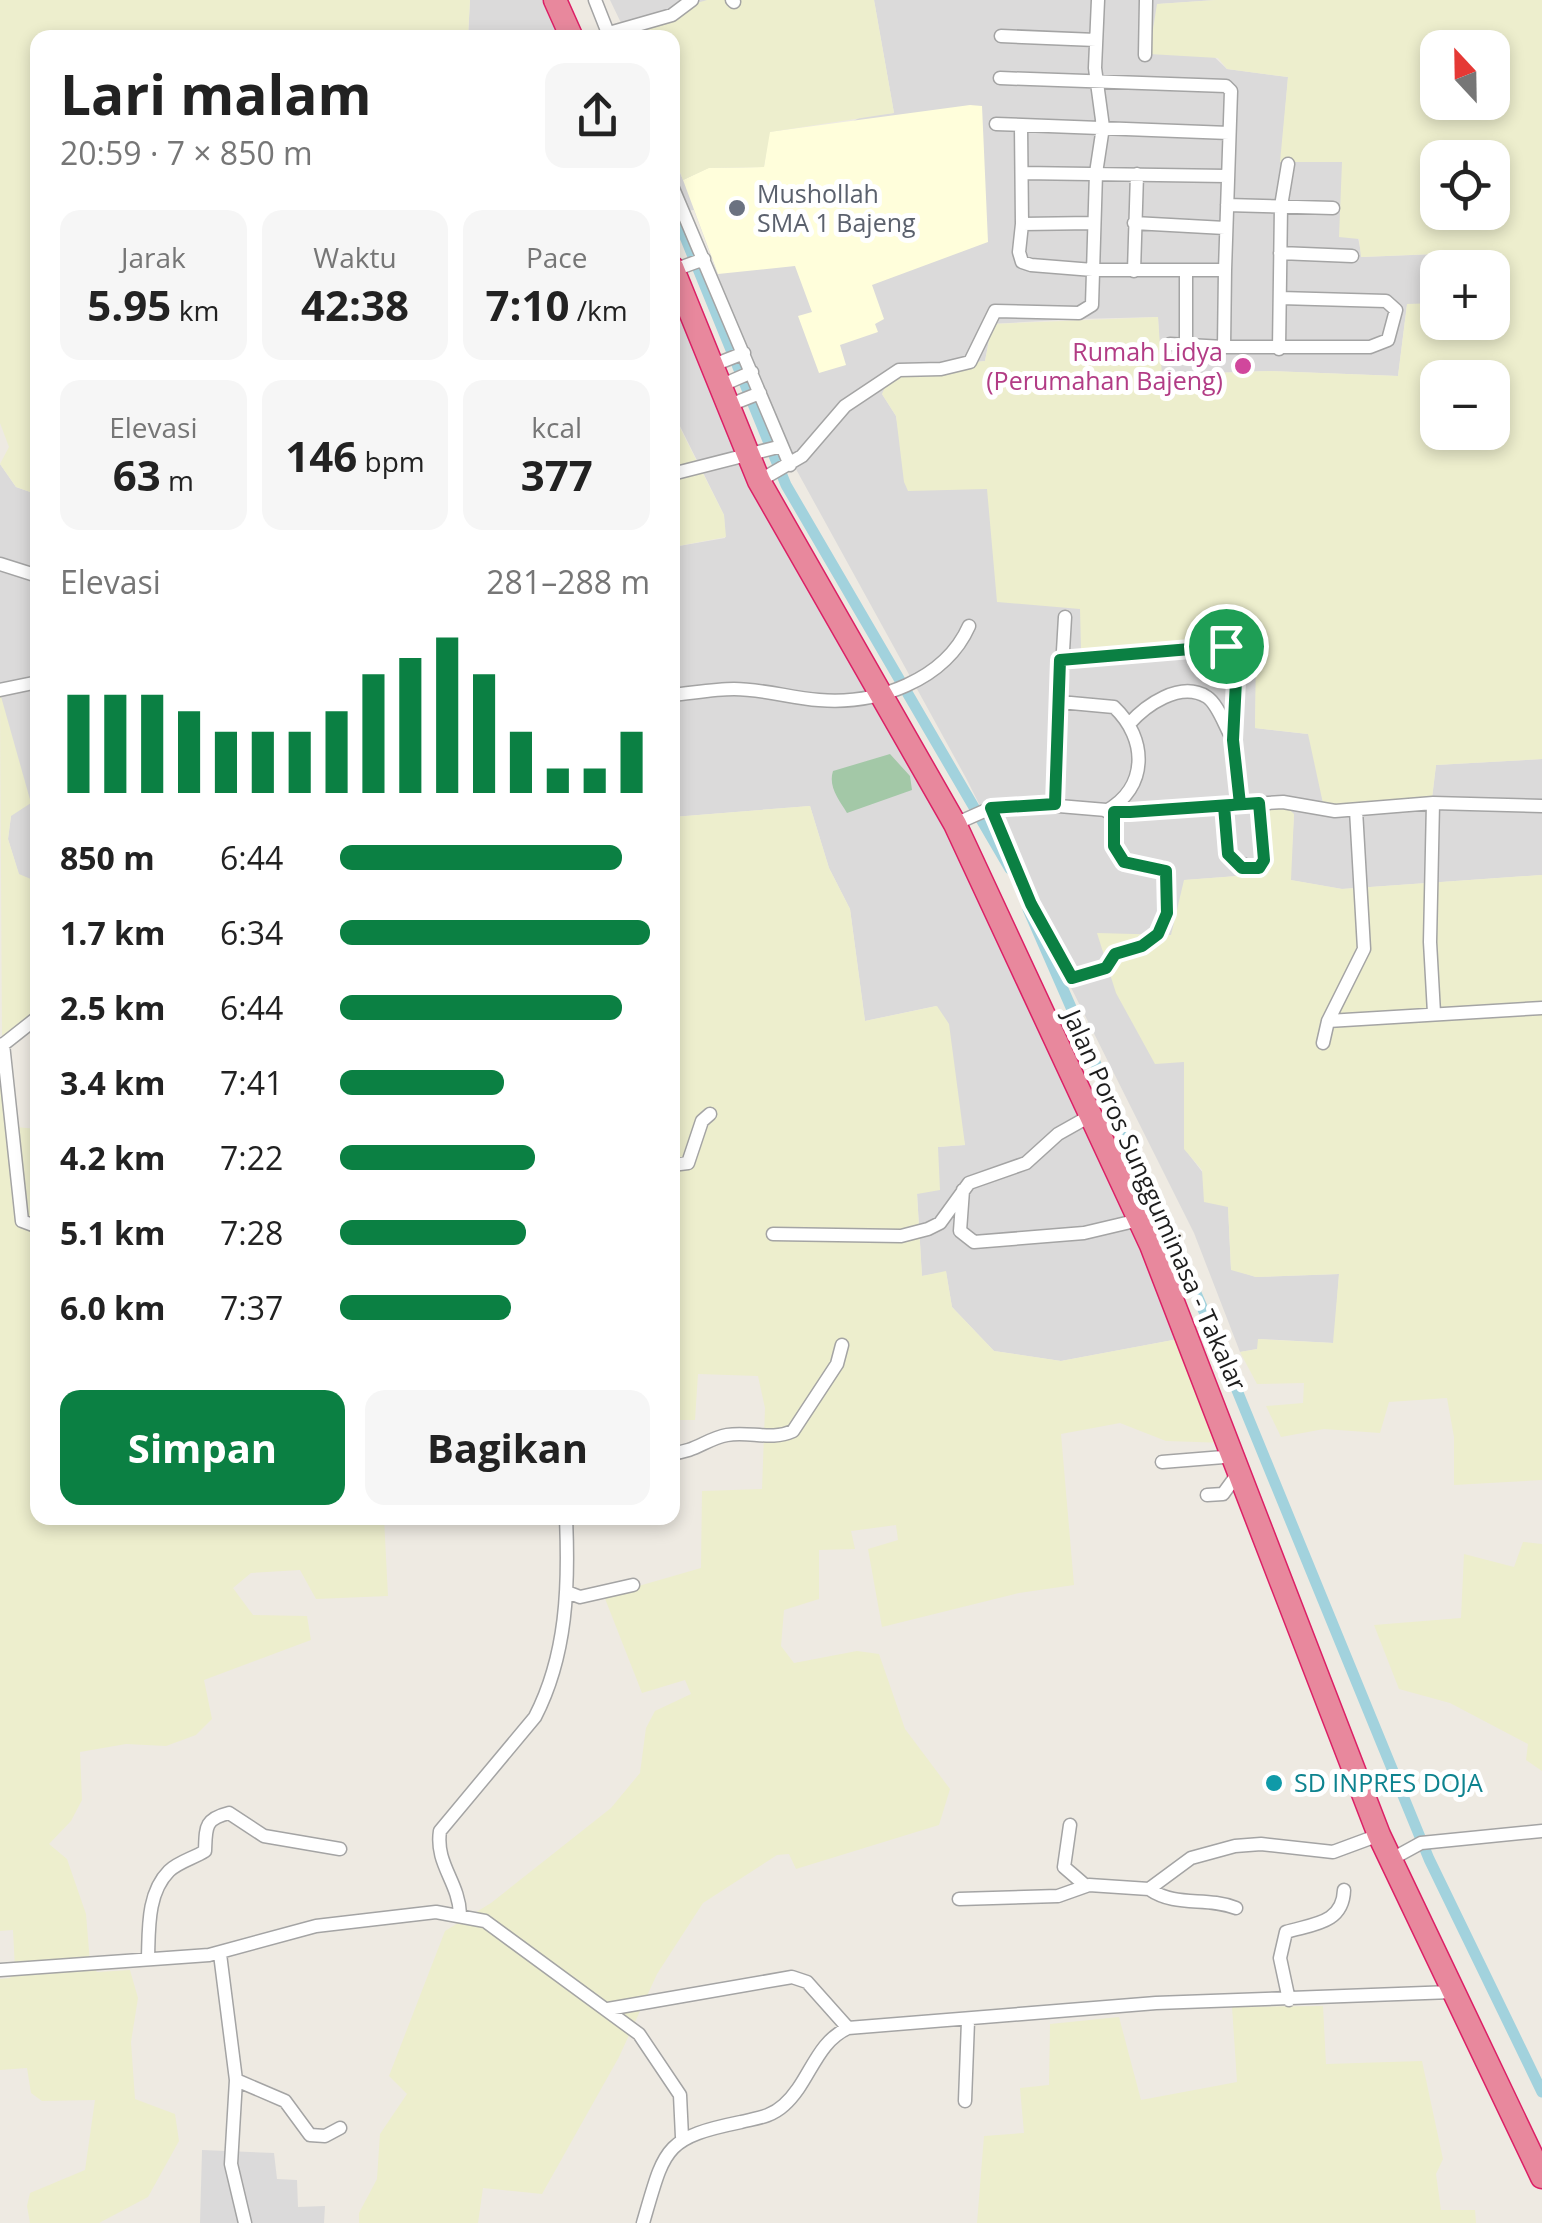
<!DOCTYPE html>
<html lang="id">
<meta charset="utf-8">
<style>
body{margin:0;font-family:"Open Sans",sans-serif;background:#f6f6f6;color:#222;height:100vh;display:flex;flex-direction:column;font-size:38px;white-space:nowrap}
*{box-sizing:border-box;margin:0}
p{font-size:32px;color:#767676}
.icon{flex:none;width:55px;height:55px;fill:none;stroke:currentColor;stroke-width:2;stroke-linecap:round;stroke-linejoin:round}
.map{position:relative;flex:1;overflow:hidden}
.details{position:absolute;left:30px;top:30px;width:650px;height:1495px;display:flex;flex-direction:column;background:#fff;border-radius:20px;box-shadow:0 5px 15px #0003}
.details>*{flex:none}
.needle{width:65px;rotate:338deg}
.fabs{position:absolute;left:1420px;top:30px;display:grid;gap:20px}
.fabs a{display:grid;place-items:center;width:90px;height:90px;border-radius:20px;background:#fff;box-shadow:0 5px 15px #0003;font-size:50px}
.pin{position:absolute;display:grid;place-items:center;width:85px;height:85px;color:#fff;margin:-42px;border:5px solid #fff;border-radius:50%;box-shadow:0 2px 10px #0007}
.round{display:grid;place-items:center;flex:none;width:105px;height:105px;border-radius:20px;background:#f6f6f6}
.headline{display:flex;align-items:center;justify-content:space-between;height:170px;padding:0 30px}
h1{font-size:55px;font-weight:700;line-height:75px}
.metrics{display:grid;grid-template-columns:repeat(3,1fr);gap:15px;height:170px;padding:10px 30px}
.metrics div{display:grid;align-content:center;border-radius:20px;background:#f6f6f6;text-align:center}
.metrics b{font-size:42px;font-weight:700}
.metrics small{font-size:28px;font-weight:400}
.metrics p{font-size:28px}
.chart{height:280px;padding:20px 30px}
.chart p{display:flex;justify-content:space-between}
.chart svg{width:100%;height:180px;margin-top:10px;stroke:#0b8043;stroke-width:6}
.button{display:flex;gap:20px;margin-top:auto;padding:20px 30px}
.button a{flex:1;height:115px;border-radius:20px;background:#0b8043;color:#fff;font-size:40px;font-weight:700;line-height:115px;text-align:center}
.button a+a{background:#f6f6f6;color:#222}
ul{padding:0 30px;list-style:none;font-size:32px}
li{display:grid;grid-template-columns:160px 120px 1fr;align-items:center;height:75px}
li i{height:25px;border-radius:12px;background:#0b8043}
.map>svg:first-child{display:block}
.residential{fill:#dbdada}
.education{fill:#fffedb}
.farmland{fill:#edeecd;fill-rule:evenodd}
.cemetery{fill:#a3c8a7}
.lines{fill:none;stroke-linecap:round;stroke-linejoin:round}
.canal{stroke:#a2d2dd;stroke-width:11}
.street-casing{stroke:#a4a4a4;stroke-width:15}
.highway-casing{stroke:#dc2066;stroke-width:25}
.street{stroke:#fff;stroke-width:12}
.highway{stroke:#e8889d;stroke-width:22}
.route-casing{stroke:#fff;stroke-width:20}
.route{stroke:#0b8043;stroke-width:12}
.worship-dot{fill:#6b7280;stroke:#fff;stroke-width:4}
.hotel-dot{fill:#d1479c;stroke:#fff;stroke-width:4}
.culture-dot{fill:#0f9aa8;stroke:#fff;stroke-width:4}
.labels{text-anchor:middle;stroke-width:10;stroke-linejoin:round;paint-order:stroke}
.worship-label{font-size:25px;fill:#5b616d;stroke:#fff;text-anchor:start}
.hotel-label{font-size:25px;fill:#b23c85;stroke:#fff;text-anchor:end}
.street-label{font-size:25px;fill:#1d1d1d;stroke:#fff}
.culture-label{font-size:25px;fill:#0d838f;stroke:#fff;text-anchor:start}
</style>
<div class="map">
<svg width="1542" height="2223" viewBox="0 0 1542 2223">
<rect width="100%" height="100%" fill="#eeeae2"/>
<path class="residential" d="M470,0H559L575,38H468Z
M610,0H707V2L622,25Z
M874,0H1216L1158,4L1227,69L1288,77L1281,161H1342L1362,257L1436,254L1437,303L1407,305L1398,376L1268,371L1161,375L1158,317L1079,319L992,324L985,361L928,366L882,394L896,416L899,434L973,487L987,489L1081,609V650L1257,646L1255,728L1308,734L1431,806L1436,765L1542,759V875L1342,889L1290,880L1294,814L1264,811V874L1185,880L1184,1148L1228,1206L1231,1269L1256,1277L1339,1274L1334,1343L1259,1339L1258,1349L1240,1352L1194,1233L966,778L775,431L694,210L673,212L672,154L683,180L708,168L764,167L863,116L894,113Z
M672,287L796,549L953,805L1189,1337L1061,1361L994,1351L952,1307L946,1272L922,1276L917,1193L938,1147L965,1145L936,1006L865,1021L850,909L829,868L810,806L673,817V547L725,538L724,515L673,412Z
M0,464L16,487L33,493L37,502V882L19,875L8,839L11,816L0,693Z
M202,2150L274,2153L277,2179L297,2180L298,2207L325,2206L324,2223H200Z"/>
<path class="education" d="M970,105L982,106L988,242L872,285L884,319L875,324L878,332L840,345L846,365L819,373L798,316L812,312L795,266L718,274L683,180L708,168L764,167L769,132Z"/>
<path class="farmland" d="M0,0H470L468,37L38,38L37,502L33,493L16,487L0,464L9,447L0,423Z
M707,0H874L894,113L770,132L764,167L709,168L683,180L673,154L672,38L627,37L622,25Z
M1216,0H1542V759L1436,765L1431,807L1324,808L1308,734L1255,728L1256,646L1081,650L1080,609L997,602L987,489L908,491L904,482L896,416L882,394L891,372L985,361L992,324L1158,317L1162,375L1268,371L1398,376L1407,304L1437,303L1438,322H1492V268L1438,267L1436,254L1361,257L1359,239L1339,237L1342,162H1280L1288,77L1227,69L1218,58L1149,54L1157,4ZM1438,48H1492V102H1438ZM1438,158H1492V212H1438ZM1438,378H1492V432H1438Z
M672,412L724,515L726,537L673,547Z
M0,693L31,803L11,816L8,839L19,874L38,882L37,1016L2,1041Z
M810,806L829,868L850,909L865,1021L937,1006L949,1024L965,1145L938,1147L940,1190L917,1194L922,1276L946,1271L952,1307L994,1351L1061,1361L1189,1337L1227,1443L1166,1441L1120,1423L1061,1434L1074,1585L1019,1593L882,1627L868,1549L898,1540L896,1525L851,1531L855,1549L819,1550V1599L784,1610L781,1646L794,1663L857,1651L879,1654L905,1729L950,1789L939,1825L796,1869L789,1854L777,1855L703,1903L657,1974L619,2057L542,2194L483,2188L478,2223H359V2213L377,2179L380,2134L407,2094L389,2076L445,1931L491,1903L611,1808L640,1773L646,1728L655,1711L691,1694L685,1680L642,1693L604,1596L701,1568L702,1491L762,1489L765,1408L758,1376L698,1374L695,1420H673V817Z
M1288,808L1294,814L1291,880L1342,889L1542,875V1480L1454,1485V1437L1447,1398L1389,1402L1380,1433L1324,1429L1281,1437L1266,1406L1303,1403L1304,1383L1257,1384L1240,1352L1257,1349L1258,1339L1333,1343L1339,1274L1256,1277L1231,1270L1228,1207L1204,1202L1202,1170L1184,1149V1062L1155,1064L1116,993L1097,933L1171,935L1184,880L1264,874V810Z
M0,1068L16,1127L37,1129L38,1518H384L388,1596L316,1599L300,1570L251,1573L233,1588L253,1615L307,1616L311,1640L204,1680L212,1719L196,1735L166,1746L126,1744L80,1752L82,1800L71,1821L49,1844L67,1859L86,1914L90,1963L97,1972L130,1970L138,1998L131,2042L135,2099L175,2114L179,2141L148,2197L99,2223H30L27,2206L30,2193L85,2170L95,2100L42,2101L31,2093L27,2068L0,2070V1979L10,1978L15,1969L13,1930L0,1931Z
M1523,1542L1542,1544V1771L1526,1760L1528,1744L1450,1703L1399,1689L1374,1625L1461,1618L1464,1554L1514,1567Z
M1323,2006L1326,2064L1422,2061L1443,2159L1436,2174L1441,2210H1475L1476,2223H977L984,2136L1024,2133L1020,2088L1049,2085L1050,2024L1119,2017L1141,2100L1237,2082L1232,2007Z"/>
<path class="cemetery" d="M890,754L910,776L912,790L847,813C839,800 828,787 833,771Z"/>
<g class="lines">
<path class="canal" d="M672,205L786,485L1010,869
M1028,909L1216,1339L1429,1859L1542,2092"/>
<g class="street-casing">
<path id="street" d="M595,0L610,38
M732,0L734,2
M609,33L672,15L692,0
M1001,36L1096,40
M1145,55L1146,0
M1000,78L1226,86L1231,91L1225,270H1093L1031,265L1022,262L1019,252L1022,224
M996,124L1229,133
M1021,126L1022,224L1093,223
M1022,173L1227,176
M672,186L790,465
M1227,205L1333,208
M1134,223L1225,228
M1280,253L1352,256
M674,270L704,259
M1134,271L1137,174
M1186,272V345
M1170,344L1224,347L1225,270
M1224,347H1370L1388,340L1396,310L1386,301L1280,298
M1279,349L1281,206L1288,164
M711,366L744,353
M720,386L752,372
M727,406L760,393
M672,474L782,446
M759,481L802,456L845,406L899,370L941,369L970,362L995,311L1079,313L1092,305L1096,173L1103,127L1095,68L1098,0
M0,564L38,576
M1065,617L1060,702L1114,707C1148,739 1148,788 1106,811
M1060,660L1215,645L1230,648L1237,661L1233,740L1240,804
M0,690L38,682
M672,695C693,693 714,689 734,689C763,689 791,698 819,700C877,705 945,680 969,626
M1129,724C1145,706 1180,680 1207,697C1218,704 1225,727 1232,738
M1433,803L1430,942L1434,1013
M1055,805L1060,702
M1224,805L1230,858L1254,869L1264,860L1259,803
M991,808L1031,904L1072,977L1106,967L1115,954L1142,945L1159,933L1167,913L1168,875L1163,868C1116,865 1113,859 1114,812
M1356,810L1364,949L1328,1021L1542,1008
M955,824L991,808L1035,804L1130,812L1283,802L1335,811L1433,803L1542,806
M1323,1043L1328,1021
M3,1044L22,1221L38,1227
M0,1047L38,1017
M672,1165L688,1163L702,1121L710,1114
M963,1190L960,1231L974,1242L1084,1233L1139,1220
M773,1234L901,1236L928,1229L940,1223L969,1183L1026,1163L1058,1134L1090,1116
M672,1453C695,1452 706,1439 727,1435C750,1431 771,1441 793,1431L837,1364L842,1345
M1162,1462L1236,1456
M1207,1495L1223,1494L1239,1472
M567,1592L580,1597L633,1585
M1070,1825L1064,1867L1086,1886
M1390,1860L1421,1843L1542,1831
M1149,1889C1177,1908 1205,1896 1236,1908
M959,1899L1058,1896L1089,1885L1149,1889L1191,1858L1235,1846L1261,1844L1333,1852L1379,1835
M460,1914C459,1882 435,1864 440,1831L535,1717C567,1655 569,1586 566,1518
M220,1954L236,2080L231,2164L245,2223
M148,1957C149,1929 147,1893 169,1871C178,1862 194,1858 205,1851C206,1828 204,1819 229,1813L264,1836L340,1849
M0,1970L209,1955L316,1926L436,1912L485,1921L639,2034L680,2095L682,2137
M1289,2000L1280,1958L1286,1932C1312,1924 1343,1924 1344,1890
M608,2009L792,1977L807,1982L848,2028
M236,2080L285,2101L310,2135L325,2136L340,2128
M965,2101L968,2021
M643,2223C665,2148 663,2138 741,2122C757,2118 771,2117 784,2105C810,2082 815,2043 848,2028L1156,2003L1452,1992"/>
</g>
<g class="highway-casing">
<path id="highway" d="M555,0L572,38
M672,267L759,481L955,824L1151,1245L1379,1835L1542,2177"/>
</g>
<use href="#street" class="street"/>
<use href="#highway" class="highway"/>
</g>
<g class="lines">
<g class="route-casing">
<path id="route" d="M1226,646L1060,660L1055,804L991,808L1031,904L1072,978L1106,968L1115,954L1142,946L1158,934L1167,913L1166,871L1124,862L1114,846V812H1130L1259,803L1264,860L1259,868H1242L1228,854L1224,806L1240,804L1233,740L1237,661L1226,646"/>
</g>
<use href="#route" class="route"/>
</g>
<circle class="worship-dot" cx="737" cy="208" r="10"/>
<circle class="hotel-dot" cx="1243" cy="366" r="10"/>
<circle class="culture-dot" cx="1274" cy="1783" r="10"/>
<g class="labels">
<g class="worship-label">
<text x="757" y="203">Mushollah<tspan x="757" dy="29">SMA 1 Bajeng</tspan></text>
</g>
<g class="hotel-label">
<text x="1223" y="361">Rumah Lidya<tspan x="1223" dy="29">(Perumahan Bajeng)</tspan></text>
</g>
<g class="street-label">
<text transform="translate(1155 1200) rotate(66)" y="9">Jalan Poros Sungguminasa - Takalar</text>
</g>
<g class="culture-label">
<text x="1294" y="1792">SD INPRES DOJA</text>
</g>
</g>
</svg>
<div class="fabs">
<a><svg class="needle" viewBox="-14 -14 28 28"><path d="M0-13l5 13h-10z" fill="#e53935"/><path d="M0 13l5-13h-10z" fill="#767676"/></svg></a>
<a><svg class="icon" aria-label="locate" viewBox="0 0 24 24"><circle cx="12" cy="12" r="6"/><path d="M12 2v4M12 18v4M2 12h4M18 12h4"/></svg></a>
<a>+</a>
<a>−</a>
</div>
<div class="pin" style="left:1226px;top:646px;background:#1e9e55"><svg class="icon" aria-label="arrive" viewBox="0 0 24 24"><path d="M6 21V4h12l-3 4 3 4H6"/></svg></div>
<section class="details">
<div class="headline"><div><h1>Lari malam</h1><p>20:59 · 7 × 850 m</p></div><a class="round"><svg class="icon" aria-label="share" viewBox="0 0 24 24"><path d="M12 15V3M7 8l5-5 5 5M5 13v7h14v-7"/></svg></a></div>
<div class="metrics">
<div><p>Jarak</p><b>5.95<small> km</small></b></div>
<div><p>Waktu</p><b>42:38</b></div>
<div><p>Pace</p><b>7:10<small> /km</small></b></div>
</div>
<div class="metrics">
<div><p>Elevasi</p><b>63<small> m</small></b></div>
<div><b>146<small> bpm</small></b></div>
<div><p>kcal</p><b>377</b></div>
</div>
<div class="chart"><p><span>Elevasi</span>281–288 m</p>
<svg viewBox="0 0 160 44" preserveAspectRatio="none"><path d="M5 44V20M15 44V20M25 44V20M35 44V24M45 44V29M55 44V29M65 44V29M75 44V24M85 44V15M95 44V11M105 44V6M115 44V15M125 44V29M135 44V38M145 44V38M155 44V29"/></svg>
</div>
<ul>
<li><b>850 m</b>6:44<i style="width:91%"></i></li>
<li><b>1.7 km</b>6:34<i style="width:100%"></i></li>
<li><b>2.5 km</b>6:44<i style="width:91%"></i></li>
<li><b>3.4 km</b>7:41<i style="width:53%"></i></li>
<li><b>4.2 km</b>7:22<i style="width:63%"></i></li>
<li><b>5.1 km</b>7:28<i style="width:60%"></i></li>
<li><b>6.0 km</b>7:37<i style="width:55%"></i></li>
</ul>
<div class="button"><a>Simpan</a><a>Bagikan</a></div>
</section>
</div>
